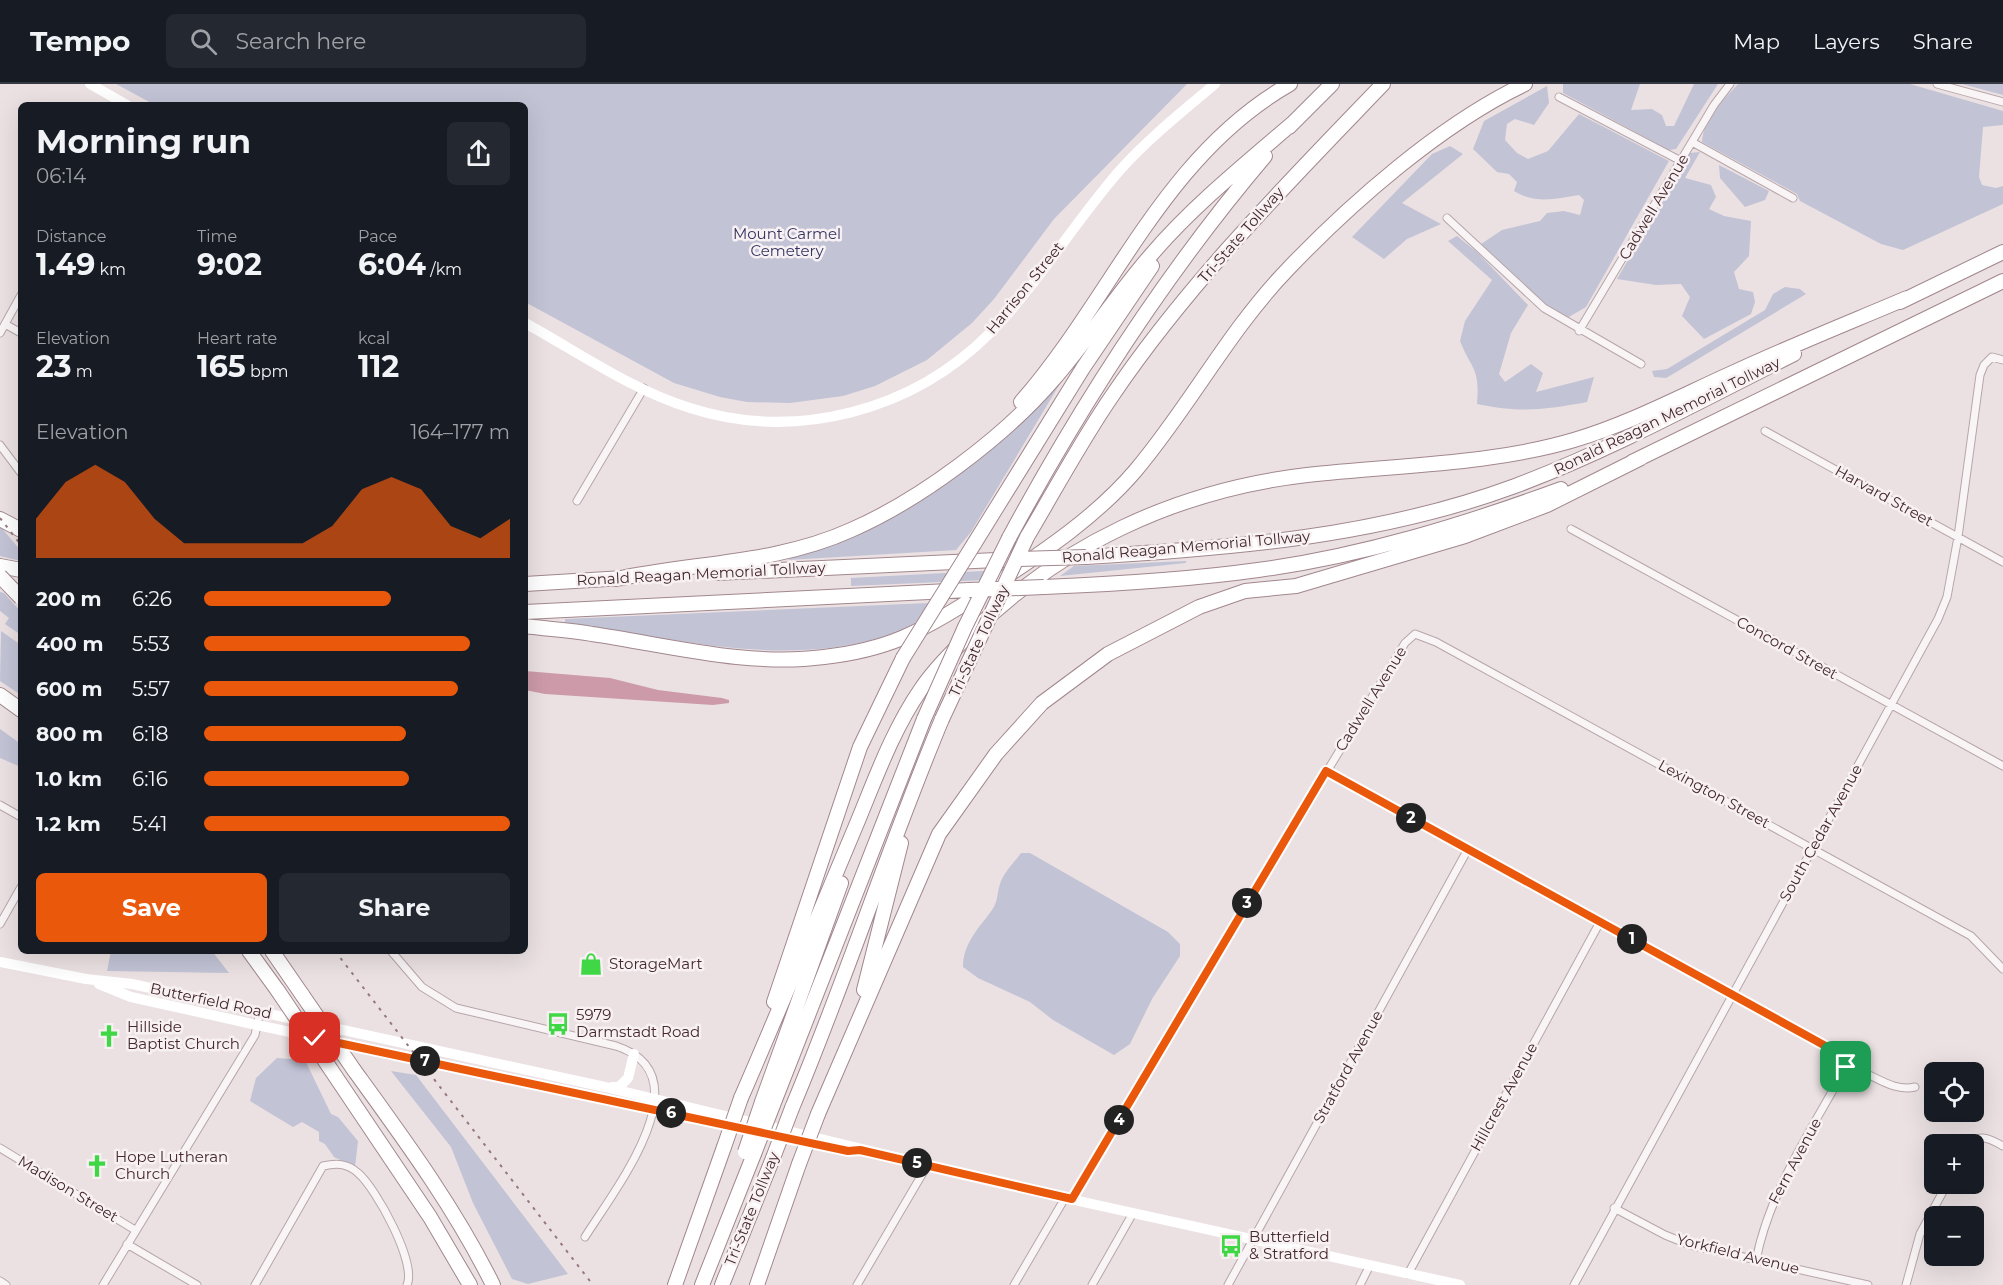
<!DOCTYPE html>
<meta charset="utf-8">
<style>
body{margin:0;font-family:Montserrat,sans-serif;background:#242831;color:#f1f3f6;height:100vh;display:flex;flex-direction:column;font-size:22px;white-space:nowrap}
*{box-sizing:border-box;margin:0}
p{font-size:20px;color:#9ea1a6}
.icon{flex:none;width:33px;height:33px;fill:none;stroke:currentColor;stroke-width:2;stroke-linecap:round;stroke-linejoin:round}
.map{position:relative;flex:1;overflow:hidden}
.details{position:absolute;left:18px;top:18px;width:510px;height:852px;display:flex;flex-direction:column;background:#171b24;border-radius:9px;box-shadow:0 6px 24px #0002}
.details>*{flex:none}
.controls{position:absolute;left:1924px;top:978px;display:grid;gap:12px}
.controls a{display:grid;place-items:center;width:60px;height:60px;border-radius:9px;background:#171b24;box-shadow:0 6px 24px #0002;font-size:30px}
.pin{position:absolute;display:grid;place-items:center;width:51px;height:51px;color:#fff;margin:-26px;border-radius:12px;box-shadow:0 3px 9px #0006}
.km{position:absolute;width:30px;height:30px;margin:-15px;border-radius:50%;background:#222;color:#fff;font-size:16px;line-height:30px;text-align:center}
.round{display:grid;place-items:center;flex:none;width:63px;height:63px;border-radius:9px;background:#242831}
.summary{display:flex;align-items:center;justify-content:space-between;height:102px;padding:0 18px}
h1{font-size:33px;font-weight:700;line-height:45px}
.figures{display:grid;grid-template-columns:repeat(3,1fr);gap:9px;height:102px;padding:6px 18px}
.figures div{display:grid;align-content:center}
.figures b{font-size:30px;font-weight:700}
.figures small{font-size:16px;font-weight:400}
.figures p{font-size:16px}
.chart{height:168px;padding:12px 18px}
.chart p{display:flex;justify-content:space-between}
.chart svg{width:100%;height:108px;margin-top:6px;fill:#ea580c;opacity:.7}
.cta{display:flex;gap:12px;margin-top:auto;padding:12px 18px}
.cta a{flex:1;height:69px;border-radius:9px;background:#ea580c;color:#fff;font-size:24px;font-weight:700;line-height:69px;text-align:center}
.cta a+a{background:#242831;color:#f1f3f6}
ul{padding:0 18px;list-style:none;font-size:20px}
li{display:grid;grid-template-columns:96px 72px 1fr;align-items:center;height:45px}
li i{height:15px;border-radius:8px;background:#ea580c}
header{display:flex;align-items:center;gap:36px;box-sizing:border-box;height:84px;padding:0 30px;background:#171b24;border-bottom:2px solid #363941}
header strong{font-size:28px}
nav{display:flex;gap:33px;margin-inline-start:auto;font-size:21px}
.search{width:420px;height:54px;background:#242831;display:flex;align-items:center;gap:15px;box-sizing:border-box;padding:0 21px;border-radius:9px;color:#9ea1a6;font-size:22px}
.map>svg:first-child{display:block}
.green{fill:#c2c3d5}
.water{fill:#cd9aa9}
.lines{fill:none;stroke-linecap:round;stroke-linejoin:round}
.street-casing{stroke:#b6a6a9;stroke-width:9}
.highway-casing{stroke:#a2878d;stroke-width:16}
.street{stroke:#f9f4f5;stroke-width:7}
.secondary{stroke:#fff;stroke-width:10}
.highway{stroke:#fff;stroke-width:14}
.rail{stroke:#96797e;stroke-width:2;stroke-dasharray:3 6;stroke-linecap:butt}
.highway-bridge-casing{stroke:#a2878d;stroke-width:16;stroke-linecap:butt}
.highway-bridge{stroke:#fff;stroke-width:14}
.route-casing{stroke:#fff;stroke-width:12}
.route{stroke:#ea580c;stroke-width:8}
.labels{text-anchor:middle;stroke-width:5;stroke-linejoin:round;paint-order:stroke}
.street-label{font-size:15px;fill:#44282d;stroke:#f8f1f3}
.park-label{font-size:15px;fill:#353461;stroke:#f8f1f3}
.poi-label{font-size:15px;fill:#44282d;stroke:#f8f1f3;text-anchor:start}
</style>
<header>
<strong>Tempo</strong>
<div class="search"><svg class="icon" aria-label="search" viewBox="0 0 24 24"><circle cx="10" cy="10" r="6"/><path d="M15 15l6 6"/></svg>Search here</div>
<nav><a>Map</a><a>Layers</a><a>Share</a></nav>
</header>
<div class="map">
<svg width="2003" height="1201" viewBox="0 0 2003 1201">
<rect width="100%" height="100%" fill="#ebe1e3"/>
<path class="green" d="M116,0H1187L1054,135L994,215L972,239L927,276L875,302L843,312L790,319L747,318L720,313L674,299L525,218V21H155Z
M1563,0H1640L1631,26L1652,25L1662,31L1666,42H1674L1694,0H1718L1676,65L1669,66L1563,9Z
M1738,0H1910L2003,27V41L1983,43L1979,93L1982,101L1996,104L2003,102V120L1903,166L1881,160L1800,117L1797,110L1702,58C1703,36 1724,15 1738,0Z
M1962,0H2003V11Z
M1547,2L1549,19L1534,41L1515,35L1507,40L1505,56L1517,69L1528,75L1548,67L1579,30L1669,77L1586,223L1567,234L1544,220L1481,160L1502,146L1540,137L1547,129L1564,127L1580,131L1584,116L1579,111C1555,115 1535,120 1514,107L1517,98L1509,90L1497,88L1473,65L1484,37Z
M1450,62L1463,70L1402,119L1441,140L1407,155L1384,175L1352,153L1432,70Z
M1700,68L1685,94L1711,101L1716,113L1709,125L1724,132L1751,137L1749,172L1734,188L1739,205L1753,208L1755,218L1751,230L1704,255L1682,232L1690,213L1681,200L1656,201L1617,195L1690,69Z
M1719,81L1769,107L1765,116L1745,123L1720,94Z
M1457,152L1477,168L1528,221L1511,249L1499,290L1505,298L1531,280L1543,289L1536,308L1594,293L1587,318C1543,326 1521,329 1477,320C1480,283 1472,287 1460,257L1465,237L1492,196L1448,157Z
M1785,203L1800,205L1806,210L1673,290L1666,294L1654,293L1652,287L1667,285L1765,226L1773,210Z
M1067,288L971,448L956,466L788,476C793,470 857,448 871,442C950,408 1011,351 1067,288Z
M0,442L21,467V477L0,472Z
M1186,477V479L1060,492L1074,482Z
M1002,486L986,496L851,502V494Z
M0,508L4,509L21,528V551L5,540L9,534L0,527Z
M929,519C924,525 919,536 913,541C906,548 888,551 879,554C773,584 671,552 565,540V535Z
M1,547L21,561V611L0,597Z
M0,645L21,660V683L0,674Z
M1021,769H1030L1168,848L1180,860V872L1152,915L1130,960L1114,971L1053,936L1030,918L978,894L963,883C963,859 979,844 992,826C998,818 997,809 1000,800C1003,789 1015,778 1021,769Z
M111,867H212L229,889L107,887Z
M277,974L305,976L331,1030L338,1033L358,1057L355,1083L334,1073L325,1060L319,1057V1048L302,1038L293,1043L250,1017L256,994Z
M391,987L416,991L568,1190L528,1200L512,1195L473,1119L451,1063Z"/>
<path class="water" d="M525,587L610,594L658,606L722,614L729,616V619L713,621L545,610L525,606Z"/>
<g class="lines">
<g class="street-casing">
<path id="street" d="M1937,0L2003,18
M1559,13L1681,77
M1692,58L1793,114
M1447,134L1544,224L1641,280
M5,240L21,249
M1579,247L1714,21L1730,0
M0,249L21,211
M1765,347L2003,478
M0,361L21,389
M577,417L644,304
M1571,445L2003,682
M1326,687L1831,965L1841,973L1846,983
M0,721L21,733
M0,840L21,803
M391,867L422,903L456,924L616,962C707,991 613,1108 585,1153
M1846,983C1870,986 1890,1009 1915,1003
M1968,1060C1980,1049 1990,1055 2003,1062
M0,1064L135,1146
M1072,1115L1230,847L1405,559L1415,550L1436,558L1971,852L2003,885
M1614,1124L1665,1151L1690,1161L1868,1201
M127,1160L197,1201
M1756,1176C1770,1106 1812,1045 1846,983
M1408,1190L1600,838
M0,1197L6,1201
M103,1201L255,951L260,927
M255,1201L323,1082C336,1079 347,1079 358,1089C376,1104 417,1179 407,1201
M857,1201L927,1082
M1014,1201L1065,1114
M1092,1201L1133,1129
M1228,1201L1468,765
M1360,1201L1370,1181
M1574,1201L1938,535L1947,513L1958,453L1980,291L1984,281L1992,273L2003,276
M1906,1201L1920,1150L1947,1100"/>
</g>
<g class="highway-casing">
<path id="highway" d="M1289,43L1332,0
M1900,218L2003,168
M1021,318C1113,213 1163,72 1290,0
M1632,378L2003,197
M0,435L21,446
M1027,453C1055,406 1081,357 1112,312C1189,198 1288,99 1383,0
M1009,454C1083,317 1165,190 1265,72
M974,460L1083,284L1152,182
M1086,473C1232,464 1377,453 1515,402C1611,366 1702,316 1794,270
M0,482L21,486
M716,489L1019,475
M616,495C695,478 776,480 851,446C920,416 1004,353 1053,296C1088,256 1116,211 1151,171C1193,122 1245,80 1294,38
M525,500L624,494
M1044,503C1116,500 1187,496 1258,486C1362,472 1463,441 1561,405
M525,528L969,506
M525,542C547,545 570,546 592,550C668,561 747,583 824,573C850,570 878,564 902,554C936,539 967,519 998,498C1046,466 1098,431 1136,386C1190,322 1229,246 1288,185C1352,118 1441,40 1525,0
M0,611L21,626
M249,867L278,907
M272,867L303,912
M864,906L901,759
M774,918L860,663L903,574
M311,956L430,1133L470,1201
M354,986C404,1055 455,1124 493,1201
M741,1014C779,927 815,839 852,751C873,702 890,650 921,605C934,586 950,570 967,553C1060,461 1177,406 1307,391C1394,381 1490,381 1574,356C1628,340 1679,313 1730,290C1788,263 1848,239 1907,214
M762,1018L841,799
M773,1021L924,635
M792,1024C846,896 888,764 942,635
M818,1030L939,750L996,670L1042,619L1108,570L1199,523L1245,507L1296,502L1465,452L1547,421L1641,374
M675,1201L724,1063
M702,1201L754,1070
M722,1201L773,1074
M757,1201L799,1080"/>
</g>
<use href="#street" class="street"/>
<path class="secondary" d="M90,0L127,21
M525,239C578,268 632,306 690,324C796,358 913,327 991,248C1039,199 1075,137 1121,85C1149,54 1183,27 1215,0
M0,878L86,895L132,900L605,1003L1065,1114L1460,1201
M99,900L131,913L257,941L786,1053
M612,1003H619L628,994L634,970"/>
<use href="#highway" class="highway"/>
<path class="rail" d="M0,434L21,461
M335,867L593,1201"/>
<g class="highway-bridge-casing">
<path id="highway-bridge" d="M1019,475L1086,473
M0,492L21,514
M969,506L1044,503
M903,574L974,460
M924,635L965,543L1009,454
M942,635L1027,453
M278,907L311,956
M303,912L354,986
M724,1063L741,1014
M745,1068L762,1018
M754,1070L773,1021
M773,1074L792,1024
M799,1080L818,1030"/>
</g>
<use href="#highway-bridge" class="highway-bridge"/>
</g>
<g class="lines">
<g class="route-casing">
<path id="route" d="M315,954L848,1067L860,1066L1072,1115L1326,687L1831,965L1841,973L1846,983"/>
</g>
<use href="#route" class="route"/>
</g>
<defs>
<g id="shop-bare" transform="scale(1.8)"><path d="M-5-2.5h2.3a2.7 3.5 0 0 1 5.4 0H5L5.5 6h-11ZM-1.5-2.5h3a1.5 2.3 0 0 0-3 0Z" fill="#3fd746" stroke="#f8f1f3" stroke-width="2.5" paint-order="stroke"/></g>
<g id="bus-bare" transform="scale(1.8)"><path d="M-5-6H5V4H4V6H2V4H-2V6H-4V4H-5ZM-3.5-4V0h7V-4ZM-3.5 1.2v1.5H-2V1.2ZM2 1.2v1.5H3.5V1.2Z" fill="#3fd746" stroke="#f8f1f3" stroke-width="2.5" paint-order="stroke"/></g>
<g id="church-bare" transform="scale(1.8)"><path d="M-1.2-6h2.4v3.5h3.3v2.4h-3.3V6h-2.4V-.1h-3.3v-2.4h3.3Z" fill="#3fd746" stroke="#f8f1f3" stroke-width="2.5" paint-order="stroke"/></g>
</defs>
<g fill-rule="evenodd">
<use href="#shop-bare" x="591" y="880"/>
<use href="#bus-bare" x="558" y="940"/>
<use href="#church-bare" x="109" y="952"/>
<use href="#church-bare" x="97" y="1082"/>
<use href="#bus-bare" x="1231" y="1162"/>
</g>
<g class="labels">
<g class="street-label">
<text transform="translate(1654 123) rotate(-59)" y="5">Cadwell Avenue</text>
<text transform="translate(1241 151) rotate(-49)" y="5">Tri-State Tollway</text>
<text transform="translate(1025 204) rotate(-51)" y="5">Harrison Street</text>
<text transform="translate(1667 332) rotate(-26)" y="5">Ronald Reagan Memorial Tollway</text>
<text transform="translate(1884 412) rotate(29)" y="5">Harvard Street</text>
<text transform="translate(1186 463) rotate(-5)" y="5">Ronald Reagan Memorial Tollway</text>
<text transform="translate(701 490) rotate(-3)" y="5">Ronald Reagan Memorial Tollway</text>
<text transform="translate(979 557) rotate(-65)" y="5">Tri-State Tollway</text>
<text transform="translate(1787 564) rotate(29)" y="5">Concord Street</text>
<text transform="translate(1371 615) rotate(-58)" y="5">Cadwell Avenue</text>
<text transform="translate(1714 710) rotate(29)" y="5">Lexington Street</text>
<text transform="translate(1821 749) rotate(-61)" y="5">South Cedar Avenue</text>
<text transform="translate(211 917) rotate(12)" y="5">Butterfield Road</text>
<text transform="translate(1348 983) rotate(-61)" y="5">Stratford Avenue</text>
<text transform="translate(1504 1013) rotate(-61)" y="5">Hillcrest Avenue</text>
<text transform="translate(1795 1077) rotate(-62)" y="5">Fern Avenue</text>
<text transform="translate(68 1105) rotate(31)" y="5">Madison Street</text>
<text transform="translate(752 1125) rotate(-68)" y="5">Tri-State Tollway</text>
<text transform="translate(1738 1170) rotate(14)" y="5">Yorkfield Avenue</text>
</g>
<g class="park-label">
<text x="787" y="155">Mount Carmel<tspan x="787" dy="17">Cemetery</tspan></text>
</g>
<g class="poi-label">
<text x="609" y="885">StorageMart</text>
<text x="576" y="936">5979<tspan x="576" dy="17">Darmstadt Road</tspan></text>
<text x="127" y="948">Hillside<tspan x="127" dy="17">Baptist Church</tspan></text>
<text x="115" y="1078">Hope Lutheran<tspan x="115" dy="17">Church</tspan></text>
<text x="1249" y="1158">Butterfield<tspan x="1249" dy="17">&amp; Stratford</tspan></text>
</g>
</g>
</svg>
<div class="controls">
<a><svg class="icon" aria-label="locate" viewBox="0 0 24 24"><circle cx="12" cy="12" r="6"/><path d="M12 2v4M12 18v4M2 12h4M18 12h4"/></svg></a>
<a>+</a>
<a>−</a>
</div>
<div class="pin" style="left:1846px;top:983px;background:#1e9e55"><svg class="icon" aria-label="arrive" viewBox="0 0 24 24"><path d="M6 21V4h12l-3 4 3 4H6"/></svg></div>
<div class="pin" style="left:315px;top:954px;background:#d93025"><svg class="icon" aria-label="check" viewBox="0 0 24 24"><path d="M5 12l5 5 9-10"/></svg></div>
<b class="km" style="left:1632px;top:855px">1</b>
<b class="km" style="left:1411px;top:734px">2</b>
<b class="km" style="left:1247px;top:819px">3</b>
<b class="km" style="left:1119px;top:1036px">4</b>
<b class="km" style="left:917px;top:1079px">5</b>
<b class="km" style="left:671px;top:1029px">6</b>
<b class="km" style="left:425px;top:977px">7</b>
<section class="details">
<div class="summary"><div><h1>Morning run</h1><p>06:14</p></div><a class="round"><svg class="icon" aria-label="share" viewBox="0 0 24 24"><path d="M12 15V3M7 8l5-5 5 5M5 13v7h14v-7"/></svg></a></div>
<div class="figures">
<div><p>Distance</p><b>1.49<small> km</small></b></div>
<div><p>Time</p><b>9:02</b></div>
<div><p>Pace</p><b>6:04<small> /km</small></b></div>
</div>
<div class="figures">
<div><p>Elevation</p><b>23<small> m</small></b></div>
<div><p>Heart rate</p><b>165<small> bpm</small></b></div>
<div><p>kcal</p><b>112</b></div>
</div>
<div class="chart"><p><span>Elevation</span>164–177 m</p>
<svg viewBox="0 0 160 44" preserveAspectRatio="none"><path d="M0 44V28L10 13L20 6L30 13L40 28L50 38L60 38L70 38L80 38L90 38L100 31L110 16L120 11L130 16L140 31L150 36L160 28V44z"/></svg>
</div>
<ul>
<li><b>200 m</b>6:26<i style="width:61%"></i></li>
<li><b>400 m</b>5:53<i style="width:87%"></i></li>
<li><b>600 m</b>5:57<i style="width:83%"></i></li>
<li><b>800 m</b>6:18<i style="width:66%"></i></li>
<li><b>1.0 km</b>6:16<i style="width:67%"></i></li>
<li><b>1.2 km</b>5:41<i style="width:100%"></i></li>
</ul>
<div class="cta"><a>Save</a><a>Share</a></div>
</section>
</div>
